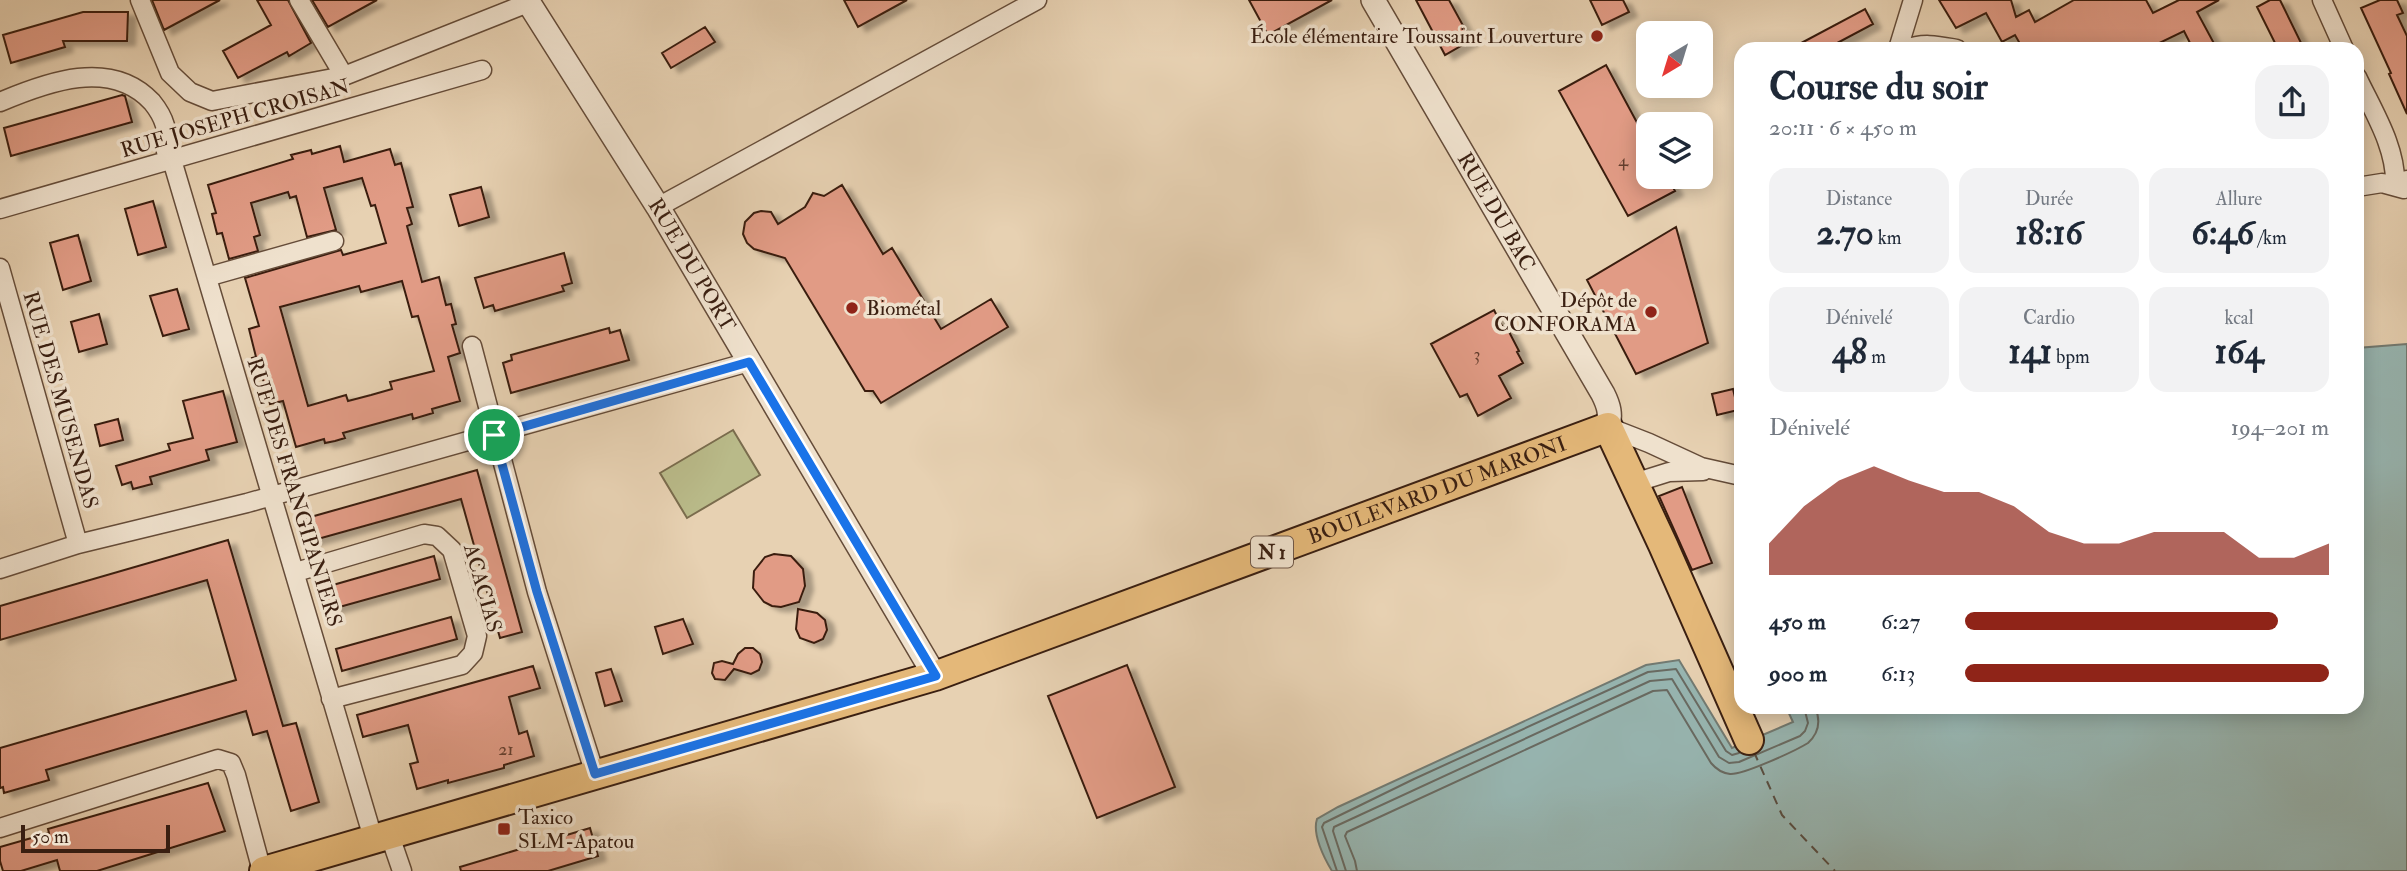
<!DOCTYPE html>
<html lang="fr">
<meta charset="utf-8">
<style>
body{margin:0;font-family:"IM FELL Double Pica",serif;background:#f2f2f3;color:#1f2937;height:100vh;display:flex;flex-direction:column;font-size:26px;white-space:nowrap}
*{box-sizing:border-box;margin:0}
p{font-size:23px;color:#747a83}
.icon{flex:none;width:38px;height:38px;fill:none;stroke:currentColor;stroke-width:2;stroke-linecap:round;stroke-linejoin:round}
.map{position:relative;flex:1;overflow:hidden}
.sheet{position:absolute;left:1734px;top:42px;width:630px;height:672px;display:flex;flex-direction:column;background:#fff;border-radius:21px;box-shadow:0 4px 18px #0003}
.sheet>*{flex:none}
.needle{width:46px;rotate:218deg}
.fabs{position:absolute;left:1636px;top:21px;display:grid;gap:14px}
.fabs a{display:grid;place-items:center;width:77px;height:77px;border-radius:14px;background:#fff;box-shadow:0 4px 18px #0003;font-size:35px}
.scale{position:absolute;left:21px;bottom:18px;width:149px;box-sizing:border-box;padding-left:7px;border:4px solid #3a1f11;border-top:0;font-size:19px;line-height:24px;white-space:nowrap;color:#3a1f11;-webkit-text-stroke:5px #efe1cd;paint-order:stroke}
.pin{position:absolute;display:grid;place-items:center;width:60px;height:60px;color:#fff;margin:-30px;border:4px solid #fff;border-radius:50%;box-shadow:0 2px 7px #0007}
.round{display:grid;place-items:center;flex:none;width:74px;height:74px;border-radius:21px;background:#f2f2f3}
.summary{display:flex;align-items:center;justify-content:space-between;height:119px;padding:0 35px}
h1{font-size:38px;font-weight:800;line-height:52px}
.figures{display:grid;grid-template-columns:repeat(3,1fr);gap:10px;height:119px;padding:7px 35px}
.figures div{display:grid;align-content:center;border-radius:18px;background:#f2f2f3;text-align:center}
.figures b{font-size:35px;font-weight:800}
.figures small{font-size:19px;font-weight:400}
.figures p{font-size:19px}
.chart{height:196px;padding:14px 35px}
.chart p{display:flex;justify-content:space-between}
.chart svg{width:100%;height:126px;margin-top:7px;fill:#8f2418;opacity:.7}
ul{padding:0 35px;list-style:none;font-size:23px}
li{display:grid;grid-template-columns:112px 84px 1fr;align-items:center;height:52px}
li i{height:18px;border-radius:9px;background:#8f2418}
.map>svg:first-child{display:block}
.green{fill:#b9ba89;stroke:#7a6c4d;stroke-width:2}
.water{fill:#97b6b2;stroke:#727a72;stroke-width:2}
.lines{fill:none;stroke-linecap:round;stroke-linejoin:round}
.shore{stroke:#686a62;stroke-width:2}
.ferry{stroke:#564c41;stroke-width:2;stroke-dasharray:9 7;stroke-linecap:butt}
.building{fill:#e19b85;stroke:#3a1f11;stroke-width:2;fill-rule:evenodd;filter:url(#shadow)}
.minor-casing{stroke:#654c39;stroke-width:21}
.tertiary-casing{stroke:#654c39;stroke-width:26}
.primary-casing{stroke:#3a1f11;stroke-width:32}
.minor{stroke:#efe1cd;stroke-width:18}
.tertiary{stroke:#efe1cd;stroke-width:23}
.primary{stroke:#e4b879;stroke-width:28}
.route-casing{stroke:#fff;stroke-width:14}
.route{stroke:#1a73e8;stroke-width:9}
.poi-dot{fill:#8f2418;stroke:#efe1cd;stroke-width:2.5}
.labels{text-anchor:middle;stroke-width:7;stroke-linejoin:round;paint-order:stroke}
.number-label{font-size:18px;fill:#643e2e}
.shield{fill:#efe1cd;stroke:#705949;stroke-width:2}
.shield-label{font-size:19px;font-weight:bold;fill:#3a1f11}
.poi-label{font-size:21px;fill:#3a1f11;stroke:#efe1cd;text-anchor:end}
.street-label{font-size:21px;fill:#3a1f11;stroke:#efe1cd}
</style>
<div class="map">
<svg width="2407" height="871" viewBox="0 0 2407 871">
<defs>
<filter id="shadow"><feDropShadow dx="8" dy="4.5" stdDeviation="2" flood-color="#0004"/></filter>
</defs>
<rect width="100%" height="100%" fill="#e7d1b2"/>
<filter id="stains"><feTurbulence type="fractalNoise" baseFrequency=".00286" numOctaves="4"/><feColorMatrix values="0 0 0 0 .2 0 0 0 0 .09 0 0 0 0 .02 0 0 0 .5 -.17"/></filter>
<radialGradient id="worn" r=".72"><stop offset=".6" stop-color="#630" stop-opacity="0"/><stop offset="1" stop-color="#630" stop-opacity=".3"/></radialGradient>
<path class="green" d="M733,430L760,475L687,518L660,473Z"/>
<path class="water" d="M2407,344V871H1332C1324,858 1312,834 1317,819L1338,807L1646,665L1679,660L1732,748L1793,722L1786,707H2357V348Z"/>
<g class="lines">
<path class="shore" d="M1337,871L1322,827L1324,823L1414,779L1648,672L1676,669L1726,751L1732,755L1739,753
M1346,871L1333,831L1334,827L1650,681L1672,679L1719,757L1729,763L1739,762L1800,736L1805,731L1808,723L1804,707
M1357,871L1355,861L1345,836L1347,832L1653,691L1667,690L1711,763C1716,769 1722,773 1730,774C1743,775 1795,751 1808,743C1819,733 1821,721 1815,707"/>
<path class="ferry" d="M1754,752L1782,815L1835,871"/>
</g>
<path class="building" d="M152,0H220L164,30Z
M257,0H288L311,43L289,56L287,52L238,78L223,51L271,25Z
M312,0H377L328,27Z
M844,0H907L858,27Z
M1249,0H1332L1268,35Z
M1416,0H1449L1471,40L1445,55Z
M1590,0H1623L1629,12L1602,25Z
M1939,0H2011L2016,17L2029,10L2035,22L2074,0H2146L2153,13L2179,0H2219L2197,12L2217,49H2193L2184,31L2147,49H2023L2015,35L2002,42L1986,13L1956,28Z
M2270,0H2280L2304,49H2278L2257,7Z
M2380,0H2397L2403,13L2397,15L2407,36V114L2389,74L2391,73L2361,8Z
M1865,9L1873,24L1826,49H1790Z
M83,12H128L127,41H63L65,47L11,63L3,35Z
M705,27L715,42L671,68L662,53Z
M1606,65L1648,143V177H1667L1675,191L1628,216L1559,91Z
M122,95L125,96L132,122L11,156L4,128Z
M340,146L344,162L390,149L395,165L401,163L413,207L407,208L412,224L407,226L422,282L439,277L446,305L451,304L456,324L452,325L460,353L448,357L460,401L432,409L433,413L413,419L412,414L343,433L345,438L335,441L325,443L324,439L296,447L283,401L270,404L262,376L257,378L252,358L256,357L249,329L259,326L245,278L341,250L343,255L386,243L375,205L371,206L362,178L324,188L336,230L307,237L296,196L290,198L288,192L251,203L260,235L254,237L258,251L229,259L222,233L217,234L212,214L216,213L208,185L293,159L291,155L311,150L312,154ZM402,281L412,317L418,316L434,371L390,382L392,389L371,395L348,401L346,395L308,406L280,307L359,286L361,292Z
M842,185L883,254L892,248L941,329L991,299L1008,327L881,403L873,391H865L785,258L754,249L747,243L743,234L745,222L754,213L761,211L771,212L778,224L805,207L813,193L824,196Z
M481,187L489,217L459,226L450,195Z
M153,201L166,247L138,255L125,209Z
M1676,227L1708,343L1636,374L1587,280Z
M78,235L91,281L63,290L50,243Z
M564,253L572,283L562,286L564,291L495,311L493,305L484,308L475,278Z
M177,289L189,329L163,336L150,296Z
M1494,310L1503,328L1506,326L1519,351L1517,352L1523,363L1499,376L1511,398L1478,416L1467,394L1460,397L1431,344Z
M99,314L107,344L79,352L71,322Z
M609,328L610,333L620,330L629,360L511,393L503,363L512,360L511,355Z
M1733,389L1738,410L1717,415L1712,394Z
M223,391L237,442L206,450L209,460L150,477L152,484L133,489L131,482L122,485L116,466L170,450L168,444L193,438L183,401Z
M118,419L123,440L100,446L95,425Z
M477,470L522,632L500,638L461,499L307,542L300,520Z
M1682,487L1712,563L1692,570L1659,496Z
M228,540L283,726L296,723L319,802L291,811L267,731L253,735L246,711L46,770L49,780L4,793L3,787L0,788V748L236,680L207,580L0,640V606Z
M774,554L791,556L803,569L805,586L799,602L781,607L772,606L764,602L753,588L754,571L765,557Z
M434,556L440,579L325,611L319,589Z
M798,609L817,613L825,620L827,630L823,639L814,643L800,638L796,629Z
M451,617L457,639L342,671L336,649Z
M683,619L693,644L663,654L655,627Z
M745,648H753L760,654L762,662L759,670L751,674L734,669L725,680L715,679L712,673L714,663L722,661L733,664L738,654Z
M1127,665L1175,787L1097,818L1048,696Z
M533,666L540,688L509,697L519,734L527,731L534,756L504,765V768L448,783V780L417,789L410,764L418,762L408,725L363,737L357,715Z
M611,669L622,701L605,706L596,673Z
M208,783L225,831L97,871H60L57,860L21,871H3L0,861V847L49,833L48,829Z
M590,828L598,856L548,871H461L460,867Z"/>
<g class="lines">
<g class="minor-casing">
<path id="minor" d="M140,0L170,73L190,92L212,101L344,76L528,3
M299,0L344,76
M2322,0L2344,49
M1898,49L1913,0
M1907,49C1923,42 1940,46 1957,49
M2357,77C2373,111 2397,148 2395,186L2407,180
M0,102C47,82 111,58 152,102C165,118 169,132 166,152L172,160L373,838
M2357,187L2382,183L2404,189
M658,207L1037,0
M0,209L482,70
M0,268L78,544
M207,277L334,241
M472,346L537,592L595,774
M1608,427L1649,443L1701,467L1741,476
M1634,483L1669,472L1703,471
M0,569L78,544L247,503L749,362
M296,572L424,534L437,536L452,550L477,636L473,653L462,665L331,699
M0,828L218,759L231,763L236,775L262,871
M390,836L402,871"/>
</g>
<g class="tertiary-casing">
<g id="tertiary">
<path id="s1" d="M527,0L658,207L935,676"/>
<path id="s2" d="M1373,0L1603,394C1609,406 1611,414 1608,427"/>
</g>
</g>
<g class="primary-casing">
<g id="primary">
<path id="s3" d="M264,871L935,676L1608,427L1663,545L1749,740"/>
</g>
</g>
<use href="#minor" class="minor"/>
<use href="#tertiary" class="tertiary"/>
<use href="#primary" class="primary"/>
</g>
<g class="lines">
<g class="route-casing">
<path id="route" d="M749,362L936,676L595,774L537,592L494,435Z"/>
</g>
<use href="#route" class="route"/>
</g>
<g class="poi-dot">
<circle cx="1597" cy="36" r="7"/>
<circle cx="852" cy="308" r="7"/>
<circle cx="1651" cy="312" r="7"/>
<rect x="497" y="822" width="14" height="14" rx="3.5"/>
</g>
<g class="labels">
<g class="number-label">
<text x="1623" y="166">4</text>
<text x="1477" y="360">3</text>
<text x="506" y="755">21</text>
</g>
<rect class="shield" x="1251" y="536.5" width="42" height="31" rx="5"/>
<g class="shield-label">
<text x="1272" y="559">N 1</text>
</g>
<g class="poi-label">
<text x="1583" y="43">École élémentaire Toussaint Louverture</text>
<text x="1637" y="307">Dépôt de<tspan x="1637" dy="24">CONFORAMA</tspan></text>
<text x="866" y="315" text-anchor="start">Biométal</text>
<text x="518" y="824" text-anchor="start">Taxico<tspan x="518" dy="24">SLM-Apatou</tspan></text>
</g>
<g class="street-label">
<text transform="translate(235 118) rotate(-16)" y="7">RUE JOSEPH CROISAN</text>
<text dy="7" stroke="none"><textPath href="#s2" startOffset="245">RUE DU BAC</textPath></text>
<text dy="7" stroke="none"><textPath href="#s1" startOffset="312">RUE DU PORT</textPath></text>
<text transform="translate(61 400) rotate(74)" y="7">RUE DES MUSENDAS</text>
<text dy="7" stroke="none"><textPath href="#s3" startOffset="1234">BOULEVARD DU MARONI</textPath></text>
<text transform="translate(295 492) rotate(73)" y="7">RUE DES FRANGIPANIERS</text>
<text transform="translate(483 588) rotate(74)" y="7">ACACIAS</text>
</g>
</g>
<rect width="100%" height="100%" filter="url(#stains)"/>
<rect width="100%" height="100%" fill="url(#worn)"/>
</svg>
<div class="fabs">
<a><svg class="needle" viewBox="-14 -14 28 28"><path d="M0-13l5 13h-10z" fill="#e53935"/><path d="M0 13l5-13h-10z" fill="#747a83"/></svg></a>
<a><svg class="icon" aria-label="layers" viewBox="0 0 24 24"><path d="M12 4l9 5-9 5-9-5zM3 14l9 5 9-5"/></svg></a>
</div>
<div class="scale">50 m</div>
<div class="pin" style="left:494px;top:435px;background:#1e9e55"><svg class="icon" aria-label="arrive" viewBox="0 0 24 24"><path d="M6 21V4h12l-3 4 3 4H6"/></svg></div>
<section class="sheet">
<div class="summary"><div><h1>Course du soir</h1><p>20:11 · 6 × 450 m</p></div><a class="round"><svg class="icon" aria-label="share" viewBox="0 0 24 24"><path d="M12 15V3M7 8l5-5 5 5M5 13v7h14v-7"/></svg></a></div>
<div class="figures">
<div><p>Distance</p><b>2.70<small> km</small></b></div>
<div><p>Durée</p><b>18:16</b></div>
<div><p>Allure</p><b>6:46<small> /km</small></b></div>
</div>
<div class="figures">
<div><p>Dénivelé</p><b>48<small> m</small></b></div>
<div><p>Cardio</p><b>141<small> bpm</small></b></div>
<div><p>kcal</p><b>164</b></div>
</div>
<div class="chart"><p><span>Dénivelé</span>194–201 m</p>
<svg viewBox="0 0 160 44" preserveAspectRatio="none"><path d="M0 44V33L10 20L20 11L30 6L40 11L50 15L60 15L70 20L80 29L90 33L100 33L110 29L120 29L130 29L140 38L150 38L160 33V44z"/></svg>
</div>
<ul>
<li><b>450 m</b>6:27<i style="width:86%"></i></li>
<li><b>900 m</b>6:13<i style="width:100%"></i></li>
</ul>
</section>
</div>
